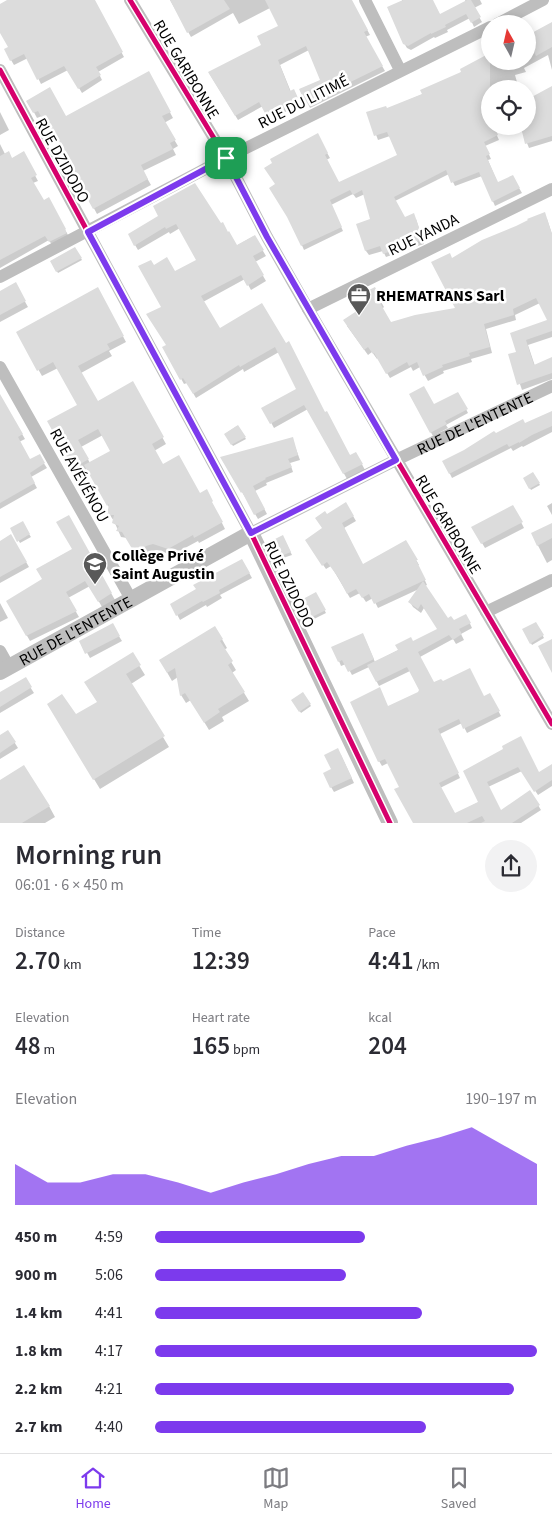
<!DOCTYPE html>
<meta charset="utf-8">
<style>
body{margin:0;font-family:"Source Sans 3",sans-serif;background:#f2f2f3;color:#2b2b33;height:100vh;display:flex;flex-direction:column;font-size:19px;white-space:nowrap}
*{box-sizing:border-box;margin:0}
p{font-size:16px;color:#7c7c81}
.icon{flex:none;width:28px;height:28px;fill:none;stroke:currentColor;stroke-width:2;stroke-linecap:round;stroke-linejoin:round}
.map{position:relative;height:823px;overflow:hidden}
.details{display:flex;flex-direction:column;background:#fff;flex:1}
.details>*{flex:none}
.needle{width:32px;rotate:352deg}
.buttons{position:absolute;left:481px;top:15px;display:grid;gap:10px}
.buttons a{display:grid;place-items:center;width:55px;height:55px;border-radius:50%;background:#fff;box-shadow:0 2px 12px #0003;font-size:25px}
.pin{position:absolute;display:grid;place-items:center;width:42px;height:42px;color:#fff;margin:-21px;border-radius:10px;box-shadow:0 2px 8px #0006}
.round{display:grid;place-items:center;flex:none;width:52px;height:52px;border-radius:26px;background:#f2f2f3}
.summary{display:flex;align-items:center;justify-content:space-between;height:85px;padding:0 15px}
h1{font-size:28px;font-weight:600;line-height:38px}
.stats{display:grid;grid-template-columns:repeat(3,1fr);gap:8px;height:85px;padding:5px 15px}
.stats div{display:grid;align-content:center}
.stats b{font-size:25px;font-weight:600}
.stats small{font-size:14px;font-weight:400}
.stats p{font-size:14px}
.chart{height:140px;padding:10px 15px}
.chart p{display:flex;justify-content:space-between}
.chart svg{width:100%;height:90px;margin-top:5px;fill:#7c3aed;opacity:.7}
ul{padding:0 15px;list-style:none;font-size:16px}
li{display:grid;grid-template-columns:80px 60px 1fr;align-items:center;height:38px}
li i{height:12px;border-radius:6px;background:#7c3aed}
.dock{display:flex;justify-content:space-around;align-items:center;height:70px;border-top:1px solid #e1e1e2;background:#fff;font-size:14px;color:#7c7c81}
.dock a{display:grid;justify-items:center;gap:2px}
.dock .on{color:#7c3aed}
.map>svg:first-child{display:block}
.shadow{fill:#0003;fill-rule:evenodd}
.building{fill:#dcdcdc}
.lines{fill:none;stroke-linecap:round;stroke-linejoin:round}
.minor{stroke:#bebebe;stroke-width:12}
.tertiary{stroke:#bebebe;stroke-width:16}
.cycleway-casing{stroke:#fff;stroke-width:8}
.cycleway{stroke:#d6006c;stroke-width:5}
.route-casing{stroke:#fff;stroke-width:10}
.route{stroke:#7c3aed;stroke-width:6}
.labels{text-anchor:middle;stroke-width:5;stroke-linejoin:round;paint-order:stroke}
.street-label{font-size:16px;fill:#000;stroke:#fff}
.poi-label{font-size:16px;font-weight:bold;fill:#000;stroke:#fff;text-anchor:start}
</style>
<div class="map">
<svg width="552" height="823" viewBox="0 0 552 823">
<rect width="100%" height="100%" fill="#fff"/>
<path class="shadow" d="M8,0H93L124,57L98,72L102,80L82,93L68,70L41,84L28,58L14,65L11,60L10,48L0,30V5Z
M170,0H345L361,18L370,35L365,37L385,71L310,108L301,90L321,81L309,50L280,65L291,92L293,91L300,105L270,119L263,106L238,120L209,73L263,45L279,26L270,8L239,24L233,13L191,37Z
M402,0H432L440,15L466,2L465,0H480L482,4L474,8L482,22L474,27L470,18L447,30L448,32L435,38L434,37L411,50L407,48L404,43Z
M552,23V70L548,55L524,68L526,72L515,75L519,89H490V126H502L494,129L499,140L485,146L491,159L488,160L498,184L512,176L522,193L495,206L482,176L455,186L449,174L395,201L404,219H416L424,244L386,257L383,251L369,255L366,251L358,224L372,220L365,194L356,198L353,194L331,205L343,231L304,250L276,185L317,135L330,158L326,160L339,183L398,156L390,136L378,140L368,113L387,109L423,94L490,56V61H528V37Z
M149,73L173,118L164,123L178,146L173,149L176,155L143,171L151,185L97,214L68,160L71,158L53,129L50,131L42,116L37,118L28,101L66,118Z
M552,87V141L529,148L520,126H528V100Z
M0,112L9,130L0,135Z
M0,144L5,154L12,159L23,153L38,181L33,183L44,202L48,199L68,235L53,247L49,240L0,268Z
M160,216L236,246L254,236L266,256L255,262L266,281L251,290L245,279L203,302L220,329L262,305L350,456L356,453L365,470L347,479L308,409L274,428L263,408L298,389L279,352L244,372L243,369L196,398L187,383L184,384L164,348L167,346L162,307L154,266L174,273L198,261L180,228L170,234L169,232L138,250L135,245Z
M547,219L552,234V337L528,345L535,366L552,358V379L522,390L510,355L518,352L511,334L549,320L540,303L515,315L516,320L486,329L492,353L471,359L472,362L443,371L444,373L428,381L420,367L413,371L411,367L390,378L378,358L377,359L372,352L368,355L347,326L371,303L374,289L384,307L382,309L391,323L456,309L452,260Z
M75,248L82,260L58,273L51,261Z
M15,284L28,307L0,322V292Z
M101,295L126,342L109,351L112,356L81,373L97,402L132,383L166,444L154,451L162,466L200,494L206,491L225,529L199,543L198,541L172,555L157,550L150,552L146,557L139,558L127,538L121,537L114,521L109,514L110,509L88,468L78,474L49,422L79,406L58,368L42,376L17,332ZM103,435L112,451L90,463L81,447Z
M458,393L468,413L446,425L448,428L433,436L410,395L434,405Z
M0,396L25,439L19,442L30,461L39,456L47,468L31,477L37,488L0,509Z
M552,412V432L523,447L522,446L513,451L511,448L452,478L444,462Z
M237,426L246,439L233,446L225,434Z
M292,438L300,460L290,463L293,472L266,483L267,485L255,491L267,514L258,519L222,458Z
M533,473L540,485L531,490L524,478Z
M552,503V515L547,506Z
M346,504L356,521L344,528L363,566L406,542L419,565H418L427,585L425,586L447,620L453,622L466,615L472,628L461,634L464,640L456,644L453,639L420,657L434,684L484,698L490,695L501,716L467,733L462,723L440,734L460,778L440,788L455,814L479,802L464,771L505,750L539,774H552V786L538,795L522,771L488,787L501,812L530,792L541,810L521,823H414L396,790L400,787L388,763L382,766L379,761L388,707L419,693L420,690L410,671L379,686L369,667L352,675L346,664L341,666L339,661L365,639L375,662L439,629L424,608L421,613L413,607L410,602L419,589L378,608L373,598L366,602L360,593L350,598L331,566L326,569L309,545L323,529L327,516Z
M513,506L524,528L485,548L473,528Z
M68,517L115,600L102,607L90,586L68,598L79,617L30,641L7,601L44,580L73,550Z
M22,523L31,537L20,543L12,529Z
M552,524V560L547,563L532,534Z
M11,536L29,567L0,583V542Z
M283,537L292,555L283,558L275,541Z
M242,560L252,578L220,595L222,598L207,607L206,605L180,620L172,605Z
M316,594L326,613L314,619L305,599Z
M0,603L8,618L0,622Z
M536,623L544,638L532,645L524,630Z
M112,625L122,641L90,658L81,642Z
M215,627L227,648L224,650L236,670L232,673L249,701L222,717L224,721L209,730L191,700L186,703L181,695L178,677L172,681L160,660Z
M132,654L145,675L131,684L169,747L100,789L49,705L76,716L98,702Z
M25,679L34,693L0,713V694Z
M303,694L311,706L301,713L293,700Z
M8,732L18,748L0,759V737Z
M341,755L354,783L334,792L331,787L333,770Z
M0,781L49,806L55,817L45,823H0Z"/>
<path class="building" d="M7,0H95L123,52L96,67L101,75L78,89L64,66L37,80L24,54L10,61L4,49L8,47L0,33V4Z
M170,0H224L230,9L187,33Z
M265,0H352L368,30L364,32L383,66L306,104L299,89L320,80L306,46L278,60L290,91L294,89L299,100L266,115L259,102L235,116L208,72L261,45L257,36L278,26Z
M403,0H433L440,14L467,0H471L481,17L471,23L466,14L445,25L446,27L431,34V33L408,46L403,44L387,7Z
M552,22V47L536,56L528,40V35Z
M490,53V103L486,104L490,116V126H494L498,135L484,142L490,154L486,156L498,182L513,175L520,188L492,202L479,172L451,183L446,170L394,197L405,217L414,213L423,239L383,254L380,246L365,251L356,224L370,219L362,190L353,195L350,190L330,200L342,227L301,246L287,217L269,188L275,184L264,168L272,163L270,159L318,133L328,153L325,155L339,182L397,155L387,132L374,136L366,112L386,106L387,108L422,94L420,90L461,72L460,69Z
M149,71L171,112L162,116L176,140L170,143L173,149L141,165L148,179L93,209L66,160L69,158L49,124L46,125L38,111L33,113L26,101L50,87L66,116Z
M552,86V136L525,144L521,127L528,126V99Z
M9,151L12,158L24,151L37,175L31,178L44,200L49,197L66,229L65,230L67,233L49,242L45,236L0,260V156Z
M195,183L221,223L223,222L228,232L229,231L237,245L255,235L264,250L253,256L264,275L247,286L241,275L201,296L220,328L262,303L286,343L289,341L325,412L327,411L350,455L356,452L363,464L343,474L304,405L270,424L261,408L296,389L275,347L240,367L239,365L193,394L183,378L180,380L162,347L166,345L146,314L161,307L138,266L151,260L154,265L167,257L175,271L196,260L176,224L166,229L165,227L134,246L128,234L158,216L153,206Z
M545,212L552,234V331L526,340L534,365L552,357V373L517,385L508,354L516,352L510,333L547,320L536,298L513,309L514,315L484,324L490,347L469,353L470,356L442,365L443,367L423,376L417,362L409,366L407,362L386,374L374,353L373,354L368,347L364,350L343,320L369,303L363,293L375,287L382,302L380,303L391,322L415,315L455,308L431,262L450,253L452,258L482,240L516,226L528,220L527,219Z
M75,247L82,258L56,272L50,261Z
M16,282L26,301L0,315V291Z
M98,287L124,336L107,344L110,349L78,366L98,401L133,381L164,437L152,444L163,464L179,455L200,493L207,489L213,501L212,502L223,522L194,538L193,535L168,549L153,544L146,546L142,550L134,552L122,532L116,531L119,526L112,523L114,515H107L109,504L107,506L84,465L110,451L98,429L78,440L89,459L73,468L47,421L77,405L53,362L37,371L16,332Z
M424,386L434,404L458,392L468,409L445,421L447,424L430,433L409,394Z
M0,394L23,434L18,437L30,459L40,454L45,463L30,473L35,483L0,503Z
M552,411V426L532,435L519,443V442L509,447L507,444L449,474L442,461L464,450L494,431L496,433L523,419L525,423Z
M238,425L246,437L231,445L224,434Z
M293,437L298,455L288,459L292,467L265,478L266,479L253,486L265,509L254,515L242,492L241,493L220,457Z
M533,472L540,483L529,489L523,478Z
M346,502L354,516L342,523L363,564L406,540L418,560H416L426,580L423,581L448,618L451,616L454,620L466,614L471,623L459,629L462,634L453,640L449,635L418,652L434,682L441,679L443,681L470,668L484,696L490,693L500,711L463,729L459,719L438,729L459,773L439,783L455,813L478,802L463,771L503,749L502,746L521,736L539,772L552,764V780L534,792L518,767L487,782L501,810L530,790L540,805L512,823H481L485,821L482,816L467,823H413L394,789L399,787L385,759L378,762L350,702L380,687L388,706L418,692L419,690L407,667L376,682L367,665L398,650L395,645L411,637L413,641L437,629L421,604L418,609L408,602L423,581L374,604L369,594L362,598L356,589L347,594L338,577L327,562L322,566L305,540L322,528L315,518L325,511L327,514Z
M513,505L523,522L481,544L471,527Z
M69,515L112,593L98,602L85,581L66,592L77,611L26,636L6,601L42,579L36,569L72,549L56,522Z
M23,521L30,534L17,542L10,528Z
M552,523V538L537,546L531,533Z
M11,534L27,562L0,577V541Z
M283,535L291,552L281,556L273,540Z
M242,559L250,573L219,590L220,593L203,602L202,601L176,616L170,604L196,589L193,585Z
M316,592L326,610L312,617L303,599Z
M536,622L544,635L530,644L522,629Z
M113,623L120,636L85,654L79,641Z
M215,626L223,639L220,641L233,661L228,665L245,692L218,709L220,712L204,723L185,693L180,696L175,668L167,673L159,660Z
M363,633L374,659L348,672L342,660L338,662L331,647Z
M552,639V673L538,646Z
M133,652L141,665L126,674L165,736L93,780L47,704L62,694L76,714L97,702L84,682Z
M26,677L32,687L0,707V692Z
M303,692L311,704L299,712L291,700Z
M8,730L16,742L0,753V735Z
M338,748L352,778L330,788L323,773L331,769L324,755Z
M24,765L50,806L22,823H0V780Z"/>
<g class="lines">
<g class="minor">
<path d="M130,0L226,158L267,237L308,309L552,724"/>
<path d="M365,0L400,70"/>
<path d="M497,24L543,0"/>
<path id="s1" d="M0,70L251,533L396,460L552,386"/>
<path d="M0,277L226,158L490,27"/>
<path d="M308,309L552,189"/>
<path d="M0,367L131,599"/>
<path d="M486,612L552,580"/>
<path d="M0,651L9,667"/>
</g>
<path class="tertiary" id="s2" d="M0,672L251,533L390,823"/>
<g class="cycleway-casing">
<path id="cycleway" d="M130,0L226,158L267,237L308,309L552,724
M0,70L251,533L390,823"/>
</g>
<use href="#cycleway" class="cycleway"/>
</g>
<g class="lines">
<g class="route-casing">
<path id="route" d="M226,158L267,237L396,460L251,533L88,232Z"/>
</g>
<use href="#route" class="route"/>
</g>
<defs>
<g id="office-pin" transform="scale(1.25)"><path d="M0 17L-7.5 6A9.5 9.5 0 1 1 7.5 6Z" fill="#595959" stroke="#fff"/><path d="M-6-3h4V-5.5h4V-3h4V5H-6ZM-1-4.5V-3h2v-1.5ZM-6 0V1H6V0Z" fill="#fff"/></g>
<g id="school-pin" transform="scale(1.25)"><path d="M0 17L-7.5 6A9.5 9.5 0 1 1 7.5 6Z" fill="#595959" stroke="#fff"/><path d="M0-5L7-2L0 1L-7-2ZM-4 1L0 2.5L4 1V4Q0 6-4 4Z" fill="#fff"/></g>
</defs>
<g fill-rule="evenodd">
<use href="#office-pin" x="359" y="295"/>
<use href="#school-pin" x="95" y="564"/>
</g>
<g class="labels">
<g class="street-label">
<text transform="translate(187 69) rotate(59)" y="6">RUE GARIBONNE</text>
<text transform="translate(303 101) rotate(-27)" y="6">RUE DU LITIMÉ</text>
<text transform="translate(63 160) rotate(61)" y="6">RUE DZIDODO</text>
<text transform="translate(423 234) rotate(-26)" y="6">RUE YANDA</text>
<text dy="6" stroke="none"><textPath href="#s1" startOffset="776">RUE DE L'ENTENTE</textPath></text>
<text transform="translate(80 475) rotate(61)" y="6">RUE AVÉVÉNOU</text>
<text transform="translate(449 524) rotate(59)" y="6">RUE GARIBONNE</text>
<text transform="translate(290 584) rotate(64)" y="6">RUE DZIDODO</text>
<text dy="6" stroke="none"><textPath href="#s2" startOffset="86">RUE DE L'ENTENTE</textPath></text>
</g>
<g class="poi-label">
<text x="376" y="301">RHEMATRANS Sarl</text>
<text x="112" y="561">Collège Privé<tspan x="112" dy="18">Saint Augustin</tspan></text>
</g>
</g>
</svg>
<div class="buttons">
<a><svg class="needle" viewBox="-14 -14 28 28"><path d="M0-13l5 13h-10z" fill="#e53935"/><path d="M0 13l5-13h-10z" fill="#7c7c81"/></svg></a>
<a><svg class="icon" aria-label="locate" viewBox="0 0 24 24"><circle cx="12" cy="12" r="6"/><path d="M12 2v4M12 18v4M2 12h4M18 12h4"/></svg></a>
</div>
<div class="pin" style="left:226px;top:158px;background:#1e9e55"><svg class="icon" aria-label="arrive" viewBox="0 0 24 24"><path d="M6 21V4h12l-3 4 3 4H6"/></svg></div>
</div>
<section class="details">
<div class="summary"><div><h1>Morning run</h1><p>06:01 · 6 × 450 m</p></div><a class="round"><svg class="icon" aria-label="share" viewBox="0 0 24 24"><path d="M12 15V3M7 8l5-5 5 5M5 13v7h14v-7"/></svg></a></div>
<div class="stats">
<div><p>Distance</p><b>2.70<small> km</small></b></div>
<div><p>Time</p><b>12:39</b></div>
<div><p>Pace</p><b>4:41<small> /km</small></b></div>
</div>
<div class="stats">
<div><p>Elevation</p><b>48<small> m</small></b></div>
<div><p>Heart rate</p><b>165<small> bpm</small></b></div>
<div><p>kcal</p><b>204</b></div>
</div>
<div class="chart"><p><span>Elevation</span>190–197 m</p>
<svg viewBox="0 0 160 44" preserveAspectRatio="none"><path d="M0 44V24L10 33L20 33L30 29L40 29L50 33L60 38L70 33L80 29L90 24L100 20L110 20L120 15L130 11L140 6L150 15L160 24V44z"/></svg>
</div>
<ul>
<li><b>450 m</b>4:59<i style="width:55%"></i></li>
<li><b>900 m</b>5:06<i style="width:50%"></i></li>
<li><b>1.4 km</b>4:41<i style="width:70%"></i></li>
<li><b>1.8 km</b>4:17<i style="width:100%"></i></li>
<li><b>2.2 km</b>4:21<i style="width:94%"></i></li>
<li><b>2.7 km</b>4:40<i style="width:71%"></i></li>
</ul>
</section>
<nav class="dock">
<a class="on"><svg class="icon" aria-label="home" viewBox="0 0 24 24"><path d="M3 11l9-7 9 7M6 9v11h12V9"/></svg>Home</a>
<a><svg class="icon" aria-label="map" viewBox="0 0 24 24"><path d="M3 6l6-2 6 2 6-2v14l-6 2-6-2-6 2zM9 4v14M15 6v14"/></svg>Map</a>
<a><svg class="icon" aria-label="saved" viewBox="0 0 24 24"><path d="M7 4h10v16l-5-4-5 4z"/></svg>Saved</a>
</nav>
